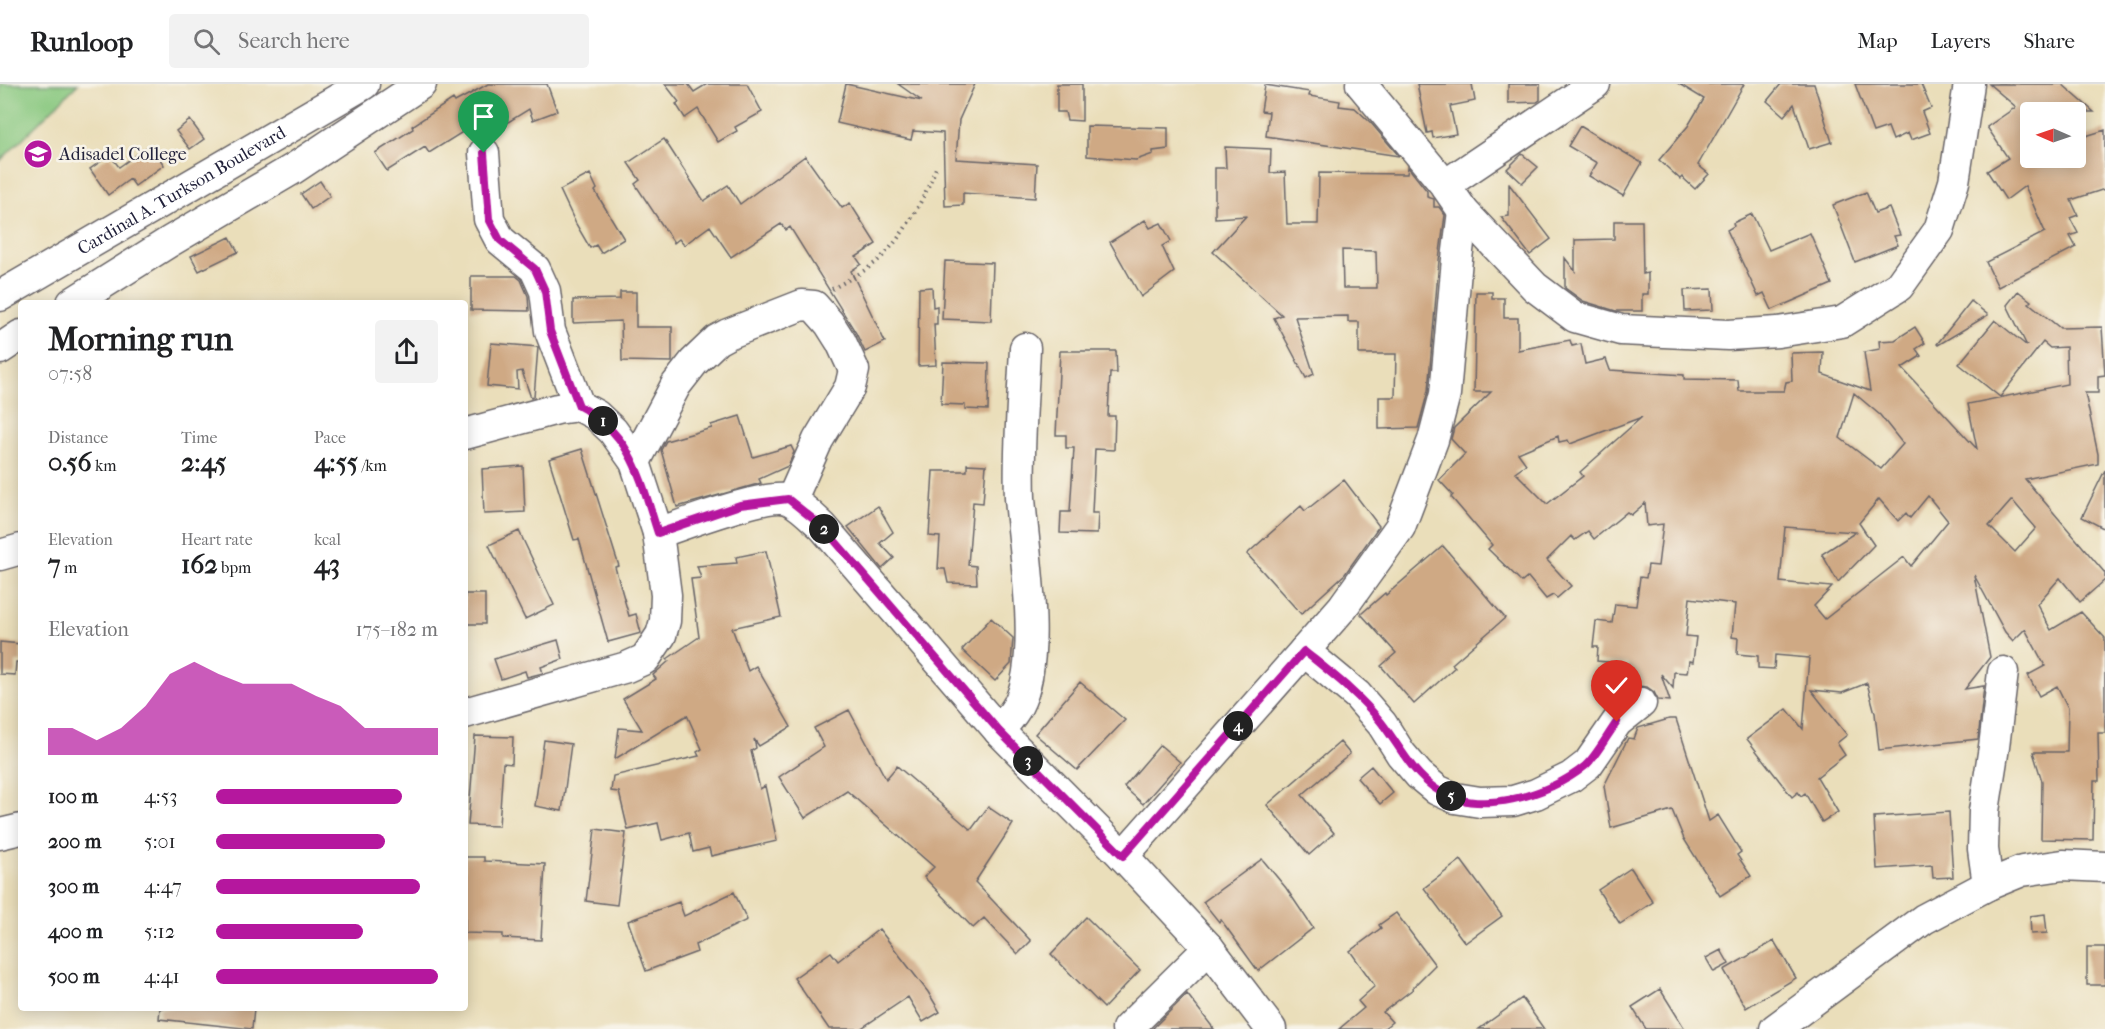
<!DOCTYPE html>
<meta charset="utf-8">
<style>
body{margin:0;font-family:"IM FELL French Canon",serif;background:#f2f2f2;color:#202124;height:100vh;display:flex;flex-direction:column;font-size:22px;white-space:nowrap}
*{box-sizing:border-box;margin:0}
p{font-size:20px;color:#757577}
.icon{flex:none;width:33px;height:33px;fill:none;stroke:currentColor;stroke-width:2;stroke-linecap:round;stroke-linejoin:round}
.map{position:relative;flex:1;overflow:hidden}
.panel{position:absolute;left:18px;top:216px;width:450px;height:711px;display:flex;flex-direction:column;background:#fff;border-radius:6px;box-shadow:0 3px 15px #0003}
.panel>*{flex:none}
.needle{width:39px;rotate:272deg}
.tools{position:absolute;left:2020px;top:18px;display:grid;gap:12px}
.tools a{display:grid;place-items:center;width:66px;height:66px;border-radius:6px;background:#fff;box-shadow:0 3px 15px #0003;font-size:30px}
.pin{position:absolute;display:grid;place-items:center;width:51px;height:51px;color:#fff;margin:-62px -26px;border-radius:50% 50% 50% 0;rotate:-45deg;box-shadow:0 0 6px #0007}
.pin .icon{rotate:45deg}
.km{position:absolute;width:30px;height:30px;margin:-15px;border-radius:50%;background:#222;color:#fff;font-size:16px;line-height:30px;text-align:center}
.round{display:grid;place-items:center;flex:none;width:63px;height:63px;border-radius:6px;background:#f2f2f2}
.overview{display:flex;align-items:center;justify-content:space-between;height:102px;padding:0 30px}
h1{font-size:33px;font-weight:800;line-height:45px}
.stats{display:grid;grid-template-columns:repeat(3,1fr);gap:9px;height:102px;padding:6px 30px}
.stats div{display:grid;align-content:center}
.stats b{font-size:26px;font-weight:800}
.stats small{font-size:16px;font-weight:400}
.stats p{font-size:16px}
.chart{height:168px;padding:12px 30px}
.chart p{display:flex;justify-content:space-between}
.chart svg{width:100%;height:108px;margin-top:6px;fill:#b5179e;opacity:.7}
ul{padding:0 30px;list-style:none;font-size:20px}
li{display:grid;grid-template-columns:96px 72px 1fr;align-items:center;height:45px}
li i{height:15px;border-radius:8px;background:#b5179e}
header{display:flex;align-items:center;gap:36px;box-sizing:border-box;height:84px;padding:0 30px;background:#fff;border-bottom:2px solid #e0e0e0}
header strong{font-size:28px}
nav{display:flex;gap:33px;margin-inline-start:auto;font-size:21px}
.search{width:420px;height:54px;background:#f2f2f2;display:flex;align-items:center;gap:15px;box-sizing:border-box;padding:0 21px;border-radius:6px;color:#757577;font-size:22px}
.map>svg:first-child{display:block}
.green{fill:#87c77e;stroke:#54745c;stroke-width:1.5}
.building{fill:#cfa984;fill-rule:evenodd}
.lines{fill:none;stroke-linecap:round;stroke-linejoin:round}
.minor-casing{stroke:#686467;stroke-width:33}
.path{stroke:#686467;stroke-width:4;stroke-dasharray:1.5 4.5;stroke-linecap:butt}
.minor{stroke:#fff;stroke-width:30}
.route-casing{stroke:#fff;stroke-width:12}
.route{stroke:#b5179e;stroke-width:8}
.labels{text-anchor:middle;stroke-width:5;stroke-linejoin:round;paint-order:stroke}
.poi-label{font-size:18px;fill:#22223b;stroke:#f7f3e8;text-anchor:start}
.street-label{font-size:18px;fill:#22223b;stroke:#f7f3e8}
</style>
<header>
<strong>Runloop</strong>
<div class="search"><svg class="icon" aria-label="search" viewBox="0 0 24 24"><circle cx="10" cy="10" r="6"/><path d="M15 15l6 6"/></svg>Search here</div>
<nav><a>Map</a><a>Layers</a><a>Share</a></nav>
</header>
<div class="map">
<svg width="2105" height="945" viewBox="0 0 2105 945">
<rect width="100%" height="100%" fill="#f7f3e8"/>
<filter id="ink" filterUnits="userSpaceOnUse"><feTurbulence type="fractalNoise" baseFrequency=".0167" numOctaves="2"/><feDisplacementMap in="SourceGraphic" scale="12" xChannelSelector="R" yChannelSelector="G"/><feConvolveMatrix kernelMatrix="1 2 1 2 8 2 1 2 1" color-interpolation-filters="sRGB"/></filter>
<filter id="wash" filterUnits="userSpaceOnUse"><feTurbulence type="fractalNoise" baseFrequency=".008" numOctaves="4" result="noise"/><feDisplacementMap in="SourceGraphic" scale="24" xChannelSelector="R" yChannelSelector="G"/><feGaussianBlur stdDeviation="1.35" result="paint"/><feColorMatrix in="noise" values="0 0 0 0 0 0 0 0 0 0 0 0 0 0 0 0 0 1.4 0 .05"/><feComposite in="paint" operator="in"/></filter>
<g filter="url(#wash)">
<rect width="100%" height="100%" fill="#eadeba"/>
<path class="green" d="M0,0H78L0,77Z"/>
<g id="blocks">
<path class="building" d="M488,0H547L557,27L533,36L529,25L500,43L494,34L474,46L472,42L429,69L425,63L387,87L375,69L413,45L412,42L453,15L455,18Z
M665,0H688L694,8L707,0H747L762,28L735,43L737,47L718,58L698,25L685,34L676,20L679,18Z
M846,0L922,17L898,0H975L959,36L956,75L1037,80L1035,114L963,109V121L945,122L943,49L913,47L911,56L837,39Z
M1057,0H1082V37L1067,36L1065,28H1057Z
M1417,0H1472L1475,17L1450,22L1456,50L1433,54L1432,48L1427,49Z
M1508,0H1540V16L1537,18L1508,19Z
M1679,0H1744L1698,81L1709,90L1695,105L1682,93L1680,95L1659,76L1688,42L1704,15Z
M1781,0H1814L1832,58L1809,65L1794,20L1784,32L1767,17Z
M1855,0H1921L1931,24L1922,28L1930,49L1911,56L1908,49L1893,56L1888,43L1873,48Z
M1989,0H2062L2094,28H2031V74H2082L2076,55L2105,46V105L2071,116L2078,131L2070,134L2078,149L2070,152L2076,163L1998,203L1986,178L2045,148L2025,102L2006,116L1987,87L2008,74L1987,43L2016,23Z
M1265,1L1310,8L1309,12L1340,17L1339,22L1355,24L1371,39L1399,72L1266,52L1269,28L1261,27Z
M190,36L204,55L190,65L176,47Z
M1087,42L1168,44V65L1153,67V70L1136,76L1087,72Z
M1580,42L1642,79L1623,112L1589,92L1597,79L1568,62Z
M664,55L704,117L728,101L740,120L805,72L842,124L850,119L876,160L856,173L861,180L851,187L885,258L865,268L856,249L790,143L786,146L781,140L731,173L710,142L684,161L679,155L674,159L635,100L640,96L628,79Z
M150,61L164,81L135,102L130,95L108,111L90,85L110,71L119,83Z
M1225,63L1271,65L1270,89L1285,88L1287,140H1318L1319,89L1407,90L1408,83L1427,107V113L1434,115V123H1439L1445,131L1439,176L1428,307L1418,344L1379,345V313H1395L1396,270H1359V238H1348V232L1295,233L1314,290L1306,294L1274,234L1282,231L1213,168L1246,132L1215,134V84H1226ZM1342,166L1376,167L1377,204H1343Z
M1522,70L1538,83L1522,99L1507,85Z
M590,90L597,105L595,107L624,155L601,169L596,161L590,164L576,140L560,106Z
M320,97L330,112L311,125L301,110Z
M1509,100L1551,155L1530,171L1501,133L1509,132Z
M1866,108L1875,129L1889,124L1900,151L1894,152L1898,161L1855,178L1833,121Z
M1752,130L1769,166L1810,149L1832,200L1772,226L1764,209L1758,212L1727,146L1734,142L1733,139Z
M1145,136L1150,144L1161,139L1171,157L1162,162L1174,188L1141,213L1110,158Z
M1614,137H1642L1643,190L1648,189V210H1642V227H1616L1583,217L1565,204V174L1575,187V156L1614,155Z
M230,153L238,168L199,187L191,172Z
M945,177L993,179L991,237L942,235Z
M471,192H516L521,196L528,212L529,227L471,226Z
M932,203L933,223L937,222V240H934L936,281L918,282L919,204Z
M1712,205L1713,226L1685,227L1684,206Z
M2018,207L2031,217L2029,219L2060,244L2102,243L2105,291L2098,292V309H2085L2098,370V380L2025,395L2105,489V496L2080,518L2060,494L2037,520L2051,546L2081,528L2105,554V649H2098L2099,697H2094L2093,756L2041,755L2042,697L2033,668H2067L2068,624L2057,602L2039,612L2028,591L2045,582L2025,545L2013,557L2005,548L1974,491L1990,573L1965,605L1984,602L1978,655L1879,666L1875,629L1867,599L1842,609L1811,606L1847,651L1837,659L1845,671L1817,693L1838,728L1822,738L1805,709L1801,712L1798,708L1792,713L1747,655L1787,625L1803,645L1809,574L1775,571L1774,585L1758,584V572L1737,570L1738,554L1732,553L1735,520L1690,514L1686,552L1696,553L1693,578L1689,577L1687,589L1674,588L1673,604L1661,590L1670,617L1658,616L1654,608L1647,603L1638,602L1625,610L1628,580L1597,577L1598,563H1593L1596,537L1612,539L1615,520L1636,522L1640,493L1646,494L1648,481L1658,482L1663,440L1647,442L1645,419L1631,431L1627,428L1594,455L1588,447L1575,456L1571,452L1547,476L1571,502L1557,514L1553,511L1546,515L1528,493L1522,498L1488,465L1492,461L1451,413L1453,411L1439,396L1465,370L1451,355L1454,344L1491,308H1474L1476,208H1492V214H1504V234H1518V266L1570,256L1572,262L1581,260L1585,280L1606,275L1610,286L1684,291V295L1738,296L1739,307H1784L1786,298L1792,297L1791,269L1823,268L1822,290L1870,307L1864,268L1880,265L1879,257L1895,256L1915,243L1925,259L1916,265L1921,272L1902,284L1977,365L1968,320L2067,300L2066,263L2050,264L2043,258L2000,313L1959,280L1995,236L2027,262L2007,221ZM1854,309L1880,331L1903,360L1881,385L1840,354ZM1642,333L1580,388L1583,392L1547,420L1515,388L1526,380L1518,369L1558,352L1559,358L1568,356L1570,360ZM1928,412L1948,437L1911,482L1904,473L1825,535L1814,522L1832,503L1780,498L1785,443L1856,448L1822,470L1838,498L1874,461L1859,439L1879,415L1898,437L1906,429L1910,434ZM2012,416L2036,444L2015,468L1989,442Z
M620,208H636V243H672V278L622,277L621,237L573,239V216L620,215Z
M1971,217L1988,231L1938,261L1937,260Z
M491,259L538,263L534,313L531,314L522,287L517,288L518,305L487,302Z
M1060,267H1116L1117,289H1110L1108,332H1115L1114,366L1095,365L1092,429H1098L1097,450L1060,449L1061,428H1070L1074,364H1066V351H1056Z
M943,278L989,279L988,326L965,325V321L941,320Z
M740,332L753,373L791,362L794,368L788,382L759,395L761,399L677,423L661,366L666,357L712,344L711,341Z
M582,365L616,473L619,482L615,483L629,532L636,530L641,549L608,558L579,455L574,456L549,375Z
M967,380L986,381L983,419L973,418L968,481L976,482L977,500L948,499L945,485H938L940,453L929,452L933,387H967Z
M523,382L525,428L484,430L482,385Z
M2105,386V445L2082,433Z
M1344,396L1379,442L1345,490L1301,530L1247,470L1301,422L1305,427Z
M878,422L893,448L880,459L894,474L882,485L848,443Z
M519,447L554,521L525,535L489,461Z
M1443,462L1505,534L1452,580L1455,583L1414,620L1381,582L1396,569L1361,530L1385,509L1386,511Z
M766,467L781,533L732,544L748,587L756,582L791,643L759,662L754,655L756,664L751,667L760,705L765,702L777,757L711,772L709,764L693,768L689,749L662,756L658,739L628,746L619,708L611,707L613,692L699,672L697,668L702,665L687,631L615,675L619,644L642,646L623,615L656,595L653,591L669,577L667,575L699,553L691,495L701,494L697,482L737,479L736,473Z
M465,510H485V540H465Z
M991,534L1013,554L1011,580L995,597L962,566Z
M558,556L563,575L541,583L543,589L527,593L525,587L501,595L494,575Z
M0,558L21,560V578H16L15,591L0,590Z
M1080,598L1125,636L1077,686L1035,650Z
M849,626L886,695L897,682L971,746L988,723L1013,740L975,798L1031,857L1018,870L984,834L973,844L924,793L934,783L847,707L805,734L779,693L824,663L814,644Z
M1669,635H1676L1709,737L1718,731L1741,768L1737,771L1751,792L1720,812L1684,755L1672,726L1611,744L1604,702L1628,654L1634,655L1638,644Z
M475,652L513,653L512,680L503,679L499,742L468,741Z
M544,656L571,660L562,727L535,722Z
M1340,658L1350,670L1302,711L1334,749L1309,771L1267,721Z
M1160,661L1180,678L1143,720L1124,703Z
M1371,682L1393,709L1380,720L1357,694Z
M1949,728L1953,793L1933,794L1932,781L1877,785L1874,733Z
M595,745L626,749L617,821L586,817Z
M465,773H484V777L545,780L541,856L503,854V850L465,849Z
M1262,775L1286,804L1313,844L1258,887L1221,836L1219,838L1203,818Z
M1461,776L1502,832L1465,859L1424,804Z
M1631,784L1653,818L1620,840L1598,806Z
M734,808L747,836L695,861L697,868L646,887L628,837L679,818L684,832Z
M1396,829L1435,881L1412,904L1413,905L1383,928L1392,938L1383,945H1339L1364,924L1358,917L1375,902L1350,867L1381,844L1379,841Z
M2045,830L2047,849L2031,850L2030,832Z
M1086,833L1140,886L1104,924L1051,870Z
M879,845L928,908L940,928L923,938L908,913L860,945H829L794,894L831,868L838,877Z
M1774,857L1796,894L1746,924L1724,886Z
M2087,863H2105V901H2087Z
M1721,866L1729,880L1714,888L1706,874Z
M1660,905L1685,945H1646L1632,923Z
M1187,910L1214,945H1152Z
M1522,914L1544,945H1479Z
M160,924H254L252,945L159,935Z"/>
</g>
</g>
<g filter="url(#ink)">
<use href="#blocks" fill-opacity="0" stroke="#686467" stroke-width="1.5"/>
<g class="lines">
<g class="minor-casing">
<g id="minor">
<path d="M1361,0L1445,101L1463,127L1535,203L1575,233L1621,246L1728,251L1778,248L1842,238L1899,202L1939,146L1954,98L1969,0"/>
<path d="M484,69L489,135L500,156L535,185L545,207L550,247L579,322"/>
<path d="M1445,101L1595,0"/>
<path id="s1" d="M0,212L364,0"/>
<path d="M72,219L169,158L293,85L421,0"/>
<path d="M0,265L21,251"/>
<path d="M465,350L557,325L579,322L596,331L613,347L635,378L658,449C682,441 770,407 790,416C802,422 813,434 823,443L999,647L1123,772L1209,864L1271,945"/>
<path d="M635,378L676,301L694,278L717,256L728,250L802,221L814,222L829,239L841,258L854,286L850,303L818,356L795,408L788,415"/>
<path d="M0,471L21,465"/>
<path d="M1304,567L1357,611L1382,640L1401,670L1419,691L1437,706L1455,714L1480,718L1513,717L1536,710L1571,693L1588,680L1617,638L1641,619"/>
<path d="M465,629L627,583L645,575L661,551L665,537L666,511L658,449"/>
<path d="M999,647C1005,639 1013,631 1018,621C1043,574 1024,468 1020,414C1018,364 1023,313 1025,264"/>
<path d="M0,750L21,745"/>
<path d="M1123,772L1342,524L1400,443L1433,356L1445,310L1457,175L1463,127"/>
<path d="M1988,801L1983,765L1984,727L1994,663L2003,588"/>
<path d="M1127,945L1209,864"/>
<path d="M1775,945L1924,835L1988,801L2022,787L2063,781L2105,783"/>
</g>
</g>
<path class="path" d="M832,205C846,197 862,189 875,179C901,158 926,112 937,81"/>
<use href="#minor" class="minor"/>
</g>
</g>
<g class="lines" filter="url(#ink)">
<g class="route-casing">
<path id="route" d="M484,69L489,135L500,156L535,185L545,207L550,247L579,322C633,350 641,397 658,449L740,421L788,415L823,443L999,647L1123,772L1304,567C1331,589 1359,610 1381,638C1399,661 1411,688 1436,705C1477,733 1549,712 1585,682C1595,674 1608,650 1617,638"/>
</g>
<use href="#route" class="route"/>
</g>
<defs>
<g id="school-disc" transform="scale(1.5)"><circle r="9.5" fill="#b5179e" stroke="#f7f3e8"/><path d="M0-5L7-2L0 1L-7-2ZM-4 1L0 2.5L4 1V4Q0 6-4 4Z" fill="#fff"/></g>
</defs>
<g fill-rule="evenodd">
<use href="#school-disc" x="38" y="70"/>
</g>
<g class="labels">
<g class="poi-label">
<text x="59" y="76">Adisadel College</text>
</g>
<g class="street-label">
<text dy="6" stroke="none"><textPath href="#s1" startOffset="210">Cardinal A. Turkson Boulevard</textPath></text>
</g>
</g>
</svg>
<div class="tools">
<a><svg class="needle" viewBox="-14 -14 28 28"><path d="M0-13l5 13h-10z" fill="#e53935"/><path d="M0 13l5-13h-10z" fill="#757577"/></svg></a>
</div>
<div class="pin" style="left:484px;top:69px;background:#1e9e55"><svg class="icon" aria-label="arrive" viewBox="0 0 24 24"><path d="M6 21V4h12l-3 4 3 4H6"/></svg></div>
<div class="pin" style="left:1617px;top:638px;background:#d93025"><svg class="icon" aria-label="check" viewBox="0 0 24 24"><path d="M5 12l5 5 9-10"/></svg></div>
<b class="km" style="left:603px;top:337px">1</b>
<b class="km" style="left:824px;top:445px">2</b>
<b class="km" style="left:1028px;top:677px">3</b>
<b class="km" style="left:1238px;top:642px">4</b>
<b class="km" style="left:1451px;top:712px">5</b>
<section class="panel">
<div class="overview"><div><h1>Morning run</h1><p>07:58</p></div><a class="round"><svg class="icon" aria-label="share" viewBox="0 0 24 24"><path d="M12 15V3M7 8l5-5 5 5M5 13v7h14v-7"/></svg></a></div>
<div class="stats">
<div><p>Distance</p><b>0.56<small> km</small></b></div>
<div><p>Time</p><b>2:45</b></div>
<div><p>Pace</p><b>4:55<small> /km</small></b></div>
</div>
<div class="stats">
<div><p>Elevation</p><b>7<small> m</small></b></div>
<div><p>Heart rate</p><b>162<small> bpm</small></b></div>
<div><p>kcal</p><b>43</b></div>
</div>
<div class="chart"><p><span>Elevation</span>175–182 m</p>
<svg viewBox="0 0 160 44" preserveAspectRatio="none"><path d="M0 44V33L10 33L20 38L30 33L40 24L50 11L60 6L70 11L80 15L90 15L100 15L110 20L120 24L130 33L140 33L150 33L160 33V44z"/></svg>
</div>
<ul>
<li><b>100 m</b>4:53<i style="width:84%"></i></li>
<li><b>200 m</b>5:01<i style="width:76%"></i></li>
<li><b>300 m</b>4:47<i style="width:92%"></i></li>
<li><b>400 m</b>5:12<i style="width:66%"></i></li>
<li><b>500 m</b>4:41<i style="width:100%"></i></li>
</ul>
</section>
</div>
